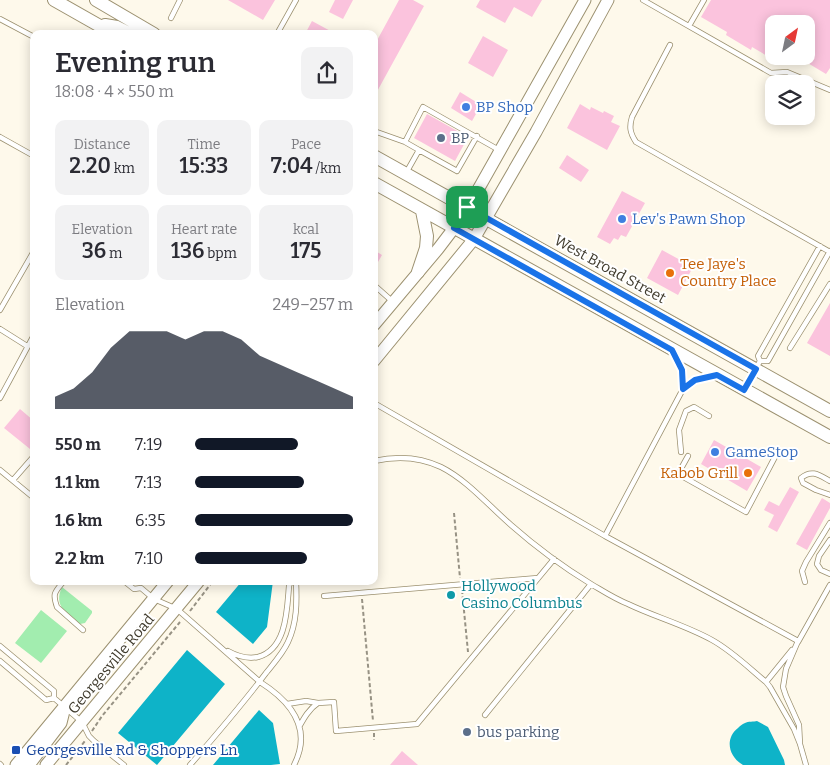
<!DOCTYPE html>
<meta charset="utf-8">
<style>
body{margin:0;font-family:Bitter,serif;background:#f2f2f3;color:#2b2b33;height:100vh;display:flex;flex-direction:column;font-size:19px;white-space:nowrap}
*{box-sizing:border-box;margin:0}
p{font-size:16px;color:#7c7c81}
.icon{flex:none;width:28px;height:28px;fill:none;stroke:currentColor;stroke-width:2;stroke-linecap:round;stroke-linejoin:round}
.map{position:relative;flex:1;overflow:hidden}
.details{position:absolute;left:30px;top:30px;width:348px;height:555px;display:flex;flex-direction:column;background:#fff;border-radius:10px;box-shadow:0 2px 12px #0003}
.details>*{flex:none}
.needle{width:32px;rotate:33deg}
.buttons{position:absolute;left:765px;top:15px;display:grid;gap:10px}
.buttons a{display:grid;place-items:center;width:50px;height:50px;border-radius:10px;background:#fff;box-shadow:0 2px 12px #0003;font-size:25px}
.pin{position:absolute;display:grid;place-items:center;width:42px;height:42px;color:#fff;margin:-21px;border-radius:10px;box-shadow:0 2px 8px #0006}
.round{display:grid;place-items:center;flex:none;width:52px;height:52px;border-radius:10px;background:#f2f2f3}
.head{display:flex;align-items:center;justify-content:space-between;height:85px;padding:0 25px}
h1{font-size:28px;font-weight:600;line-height:38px}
.metrics{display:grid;grid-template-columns:repeat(3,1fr);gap:8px;height:85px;padding:5px 25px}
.metrics div{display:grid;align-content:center;border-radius:10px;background:#f2f2f3;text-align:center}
.metrics b{font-size:21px;font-weight:600}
.metrics small{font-size:14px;font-weight:400}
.metrics p{font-size:14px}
.chart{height:140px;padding:10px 25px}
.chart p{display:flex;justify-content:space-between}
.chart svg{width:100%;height:90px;margin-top:5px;fill:#111827;opacity:.7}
ul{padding:0 25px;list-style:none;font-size:16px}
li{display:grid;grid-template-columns:80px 60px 1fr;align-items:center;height:38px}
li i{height:12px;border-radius:6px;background:#111827}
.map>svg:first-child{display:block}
.grass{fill:#a2edaf}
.water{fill:#0eb3c8}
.building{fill:#fbc3dd}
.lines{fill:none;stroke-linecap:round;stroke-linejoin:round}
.lane-casing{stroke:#9c9170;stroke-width:6}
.secondary-casing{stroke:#9c9170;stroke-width:13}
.primary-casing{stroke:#9c9170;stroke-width:14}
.path{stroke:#979284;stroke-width:2;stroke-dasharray:4 2.5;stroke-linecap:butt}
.lane{stroke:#fff;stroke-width:4.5}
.secondary{stroke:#fff;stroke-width:11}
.primary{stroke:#fff;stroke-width:12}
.route-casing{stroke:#fff;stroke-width:10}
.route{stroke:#1a73e8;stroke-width:6}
.shop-dot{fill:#3f7fe0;stroke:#fff;stroke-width:2}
.service-dot{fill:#5c6f8a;stroke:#fff;stroke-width:2}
.food-dot{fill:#e8710a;stroke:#fff;stroke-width:2}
.culture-dot{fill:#0f9aa8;stroke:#fff;stroke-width:2}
.transit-dot{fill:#1a4fb4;stroke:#fff;stroke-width:2}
.labels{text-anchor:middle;stroke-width:4;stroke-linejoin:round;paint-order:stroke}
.shop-label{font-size:15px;fill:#366cbe;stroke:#fff;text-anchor:start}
.service-label{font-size:15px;fill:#4e5e75;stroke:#fff;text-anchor:start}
.food-label{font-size:15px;fill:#c56008;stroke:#fff;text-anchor:start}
.street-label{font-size:15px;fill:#3f3a2c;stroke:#fff}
.culture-label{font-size:15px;fill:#0d838f;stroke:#fff;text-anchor:start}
.transit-label{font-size:15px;fill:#164399;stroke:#fff;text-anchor:start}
</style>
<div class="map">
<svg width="830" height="765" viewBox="0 0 830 765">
<rect width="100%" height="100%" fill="#fef9eb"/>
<path class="grass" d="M62,587L92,611V613L85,623L80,624C67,614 53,606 62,587Z
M41,610L67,631L41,663L15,643Z"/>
<path class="water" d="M242,581H273L267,627L253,644L216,612Z
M187,650L225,684L157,765L118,733Z
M259,710L273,723L280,764L271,765H213Z
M757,721L768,727L784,760L785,765H743C729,757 724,739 738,728C740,726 742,724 745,723C748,721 754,722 757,721Z"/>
<path class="building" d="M228,0H275L263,20Z
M335,0H353L343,19L329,12Z
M399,0H413L424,6L374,97V46Z
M480,0H542L532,17L514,7L505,23L476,7Z
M711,0H830V68L826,74L796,56H806V24H774V60L752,47L751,50L726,35L727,32L701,17Z
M312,21L336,34H305Z
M483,36L508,50L493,77L468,63Z
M460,92L481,105L472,121L451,108Z
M580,104L590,110L591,107L603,113L604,111L614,116L611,122L620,126L607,150L567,128Z
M427,114L468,137L455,161L414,138Z
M567,155L589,170L581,182L559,168Z
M622,191L645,203L626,237L621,235L618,240L614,238L610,244L597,237Z
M374,250L382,255L374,269Z
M662,250L693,267L678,295L647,278Z
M830,303V356L807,343Z
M20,409L34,421V444L30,449L4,428Z
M714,440L761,467L747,491L701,464Z
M790,487L799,492L777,532L768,527L774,515L764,510L769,501L779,506Z
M822,498L830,503V508L807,550L796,544Z
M402,751L418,765H390Z"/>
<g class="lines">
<g class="lane-casing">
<path id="lane" d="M643,0L771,73L787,72L830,90
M171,18L180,0
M0,19L34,37
M689,26L704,0
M277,34L296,0
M670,45L632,117C629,127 630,133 636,142L830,252
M374,131L405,142
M0,137L34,156
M419,150L457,171L477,136
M406,173L419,150L405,142L423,107L499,150
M374,285L392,301
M0,310L34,251
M0,329L27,346
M790,348L830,284
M674,355L682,370L683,389
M760,361H768L830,251
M745,389L760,361L758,356L820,246
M0,398L34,335
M374,403L605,536L798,641L786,669L783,687L786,696L799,725L800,744
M681,452L679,430L686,411L694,407L709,416
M688,456L678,474L746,512L776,455
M374,461C396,456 420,457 441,467C467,480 489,506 511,525C536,547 563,567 591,584C603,591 615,599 628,604C655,617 685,625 712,640C732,651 749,668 766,682L770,687L794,729L800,744L806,765
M0,470L34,498
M13,480L34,456
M830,481C819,475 812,469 801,478L803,483L816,490L830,495
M605,536L683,389L695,380L714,376
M830,540L819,556L817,564L821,570L830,574
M64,581C55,592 52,593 57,607L83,630
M124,581L134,589L141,588L154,599L177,609L260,682C290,701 313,728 294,765
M805,582L802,571L806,562L830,523
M324,596L538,578
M798,642L830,585
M0,646L54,691V698
M228,651C237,656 248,659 258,657C287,649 287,609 289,586L291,581
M0,661L46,700L54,698
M766,682L792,650
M54,698L82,722L89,736L94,741L124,765
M318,703L334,702L336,731L417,724L554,559
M287,704L306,701L318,703C309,709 304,718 299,727
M485,715L591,584
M0,764L1,765
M190,765C216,735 242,705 266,673C274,663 283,653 288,642C297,623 297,602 296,581"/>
</g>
<g class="secondary-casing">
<path id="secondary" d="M374,325L438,249L454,228L479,188L585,0
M374,361L474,239L536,132L608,0
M16,765L168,581
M29,765L61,723L64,711
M46,765L199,581"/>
</g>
<g class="primary-casing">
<path id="primary" d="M54,0L114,34
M96,0L154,34
M105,25L117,27L131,34
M374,156L830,411
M374,183L830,437
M418,272L426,248L427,236L422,211"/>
</g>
<path class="path" d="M454,513L460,578
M462,590L468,652
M362,599L373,721
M190,611L213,581
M92,731L102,716L180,622
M374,733V740
M66,765L85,741"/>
<use href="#lane" class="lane"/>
<use href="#secondary" class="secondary"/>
<use href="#primary" class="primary"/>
</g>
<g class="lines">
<g class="route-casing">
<path id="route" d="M467,207L756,369L744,390L717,375L695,380L683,389L682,370L672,350L454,228Z"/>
</g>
<use href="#route" class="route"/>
</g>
<g class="shop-dot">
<circle cx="466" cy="107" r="5"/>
<circle cx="622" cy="219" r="5"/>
<circle cx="715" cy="452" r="5"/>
</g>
<g class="service-dot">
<circle cx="441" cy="138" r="5"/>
<circle cx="467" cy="732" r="5"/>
</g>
<g class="food-dot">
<circle cx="670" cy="273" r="5"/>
<circle cx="748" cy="473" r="5"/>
</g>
<circle class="culture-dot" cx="451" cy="595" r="5"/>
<rect class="transit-dot" x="11" y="745" width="10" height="10" rx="2.5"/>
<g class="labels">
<g class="shop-label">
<text x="476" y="112">BP Shop</text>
<text x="632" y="224">Lev's Pawn Shop</text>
<text x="725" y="457">GameStop</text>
</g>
<g class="service-label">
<text x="451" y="143">BP</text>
<text x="477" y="737">bus parking</text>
</g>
<g class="food-label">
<text x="680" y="269">Tee Jaye's<tspan x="680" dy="17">Country Place</tspan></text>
<text x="738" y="478" text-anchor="end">Kabob Grill</text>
</g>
<g class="street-label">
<text transform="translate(610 269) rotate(29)" y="5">West Broad Street</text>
<text transform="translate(111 664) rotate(-50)" y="5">Georgesville Road</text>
</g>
<g class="culture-label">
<text x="461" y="591">Hollywood<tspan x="461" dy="17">Casino Columbus</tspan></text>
</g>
<g class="transit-label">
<text x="26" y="755">Georgesville Rd &amp; Shoppers Ln</text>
</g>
</g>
</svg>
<div class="buttons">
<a><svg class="needle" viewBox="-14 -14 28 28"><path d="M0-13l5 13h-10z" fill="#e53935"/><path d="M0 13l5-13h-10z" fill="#7c7c81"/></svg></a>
<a><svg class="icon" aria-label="layers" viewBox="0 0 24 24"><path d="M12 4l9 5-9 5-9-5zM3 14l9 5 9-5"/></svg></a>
</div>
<div class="pin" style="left:467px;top:207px;background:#1e9e55"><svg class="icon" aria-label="arrive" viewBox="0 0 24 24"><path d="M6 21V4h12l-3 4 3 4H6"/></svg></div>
<section class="details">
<div class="head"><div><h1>Evening run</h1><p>18:08 · 4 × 550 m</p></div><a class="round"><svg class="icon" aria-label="share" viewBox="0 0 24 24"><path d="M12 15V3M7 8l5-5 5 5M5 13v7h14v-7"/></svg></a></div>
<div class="metrics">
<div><p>Distance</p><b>2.20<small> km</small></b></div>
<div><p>Time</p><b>15:33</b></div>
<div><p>Pace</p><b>7:04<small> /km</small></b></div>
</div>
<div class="metrics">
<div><p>Elevation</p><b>36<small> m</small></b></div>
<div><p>Heart rate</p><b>136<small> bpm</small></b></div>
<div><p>kcal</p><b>175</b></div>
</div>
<div class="chart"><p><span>Elevation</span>249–257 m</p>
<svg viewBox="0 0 160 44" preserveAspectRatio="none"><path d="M0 44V38L10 34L20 26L30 14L40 6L50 6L60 6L70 10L80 6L90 6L100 10L110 18L120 22L130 26L140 30L150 34L160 38V44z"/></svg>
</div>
<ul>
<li><b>550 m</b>7:19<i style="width:65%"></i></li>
<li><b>1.1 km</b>7:13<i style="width:69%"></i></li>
<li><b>1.6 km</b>6:35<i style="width:100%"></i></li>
<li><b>2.2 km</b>7:10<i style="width:71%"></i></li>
</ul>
</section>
</div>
